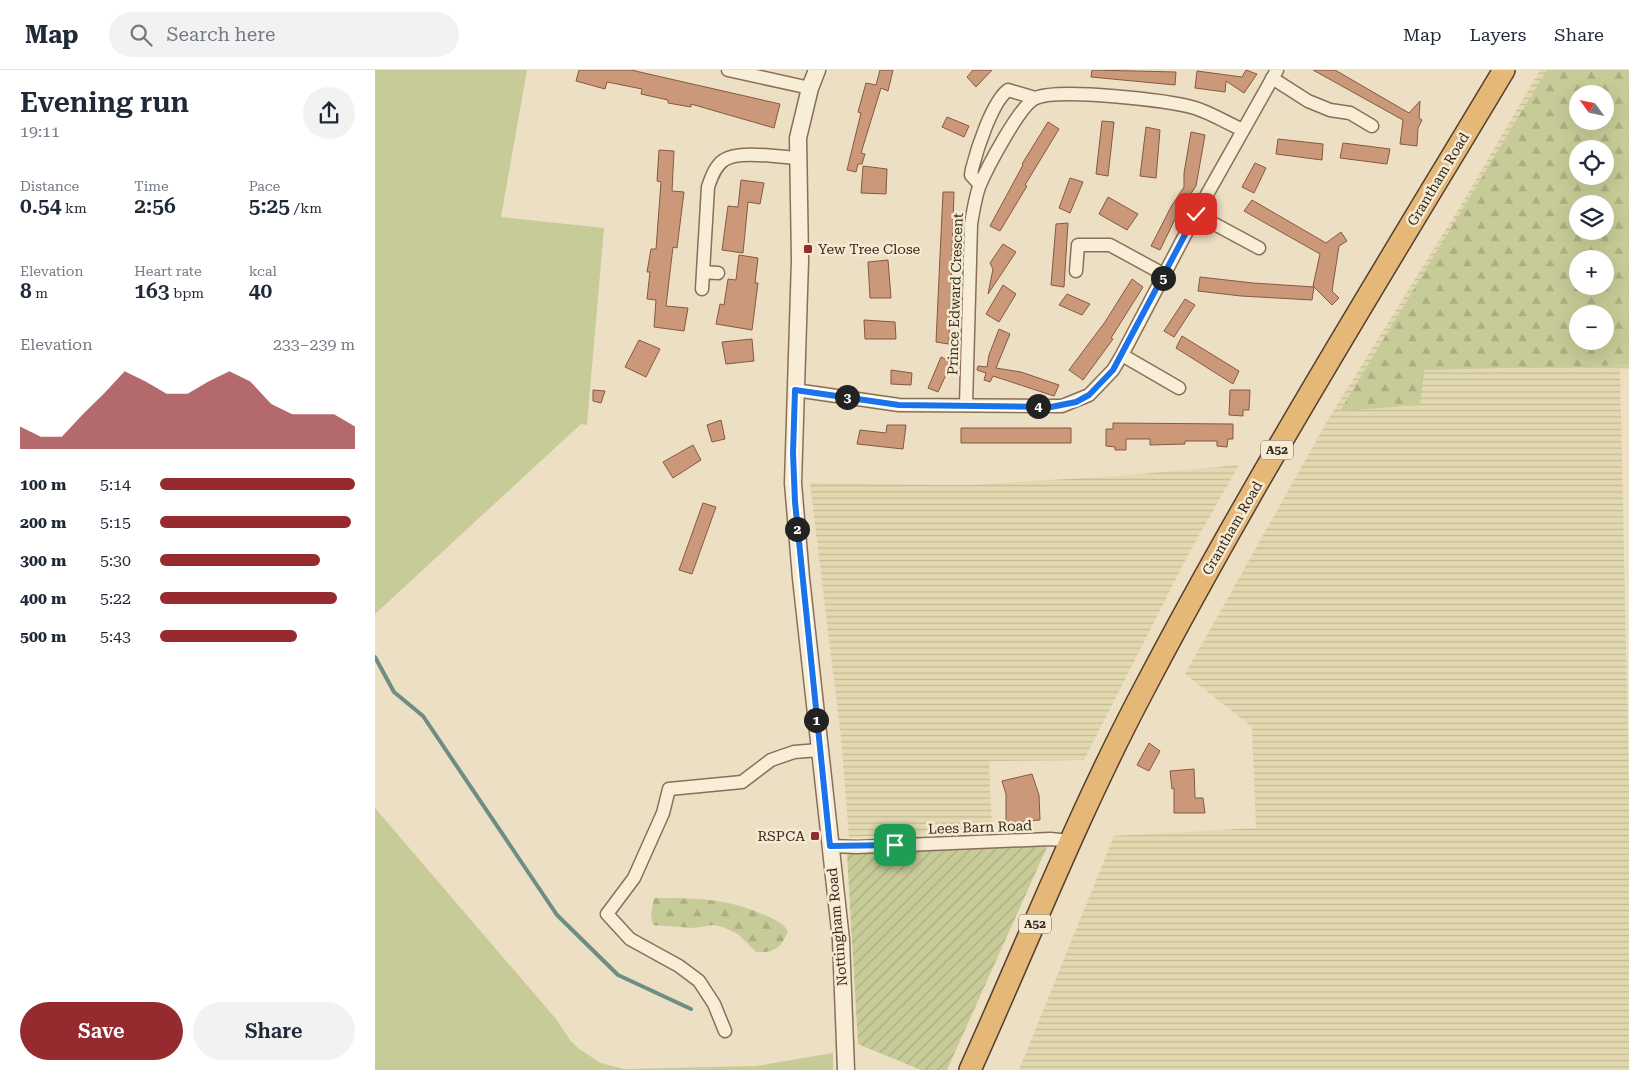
<!DOCTYPE html>
<meta charset="utf-8">
<style>
body{margin:0;font-family:"Roboto Serif",serif;background:#f2f2f3;color:#1f2937;height:100vh;display:flex;flex-direction:column;font-size:19px;white-space:nowrap}
*{box-sizing:border-box;margin:0}
p{font-size:16px;color:#747a83}
.icon{flex:none;width:28px;height:28px;fill:none;stroke:currentColor;stroke-width:2;stroke-linecap:round;stroke-linejoin:round}
.map{position:relative;flex:1;overflow:hidden}
.side{display:flex;flex-direction:column;background:#fff;width:375px}
.side>*{flex:none}
.needle{width:32px;rotate:303deg}
.controls{position:absolute;left:1194px;top:15px;display:grid;gap:10px}
.controls a{display:grid;place-items:center;width:45px;height:45px;border-radius:50%;background:#fff;box-shadow:0 5px 20px #0002;font-size:25px}
.pin{position:absolute;display:grid;place-items:center;width:42px;height:42px;color:#fff;margin:-21px;border-radius:10px;box-shadow:0 2px 8px #0006}
.km{position:absolute;width:25px;height:25px;margin:-12px;border-radius:50%;background:#222;color:#fff;font-size:14px;line-height:25px;text-align:center}
.round{display:grid;place-items:center;flex:none;width:52px;height:52px;border-radius:26px;background:#f2f2f3}
.head{display:flex;align-items:center;justify-content:space-between;height:85px;padding:0 20px}
h1{font-size:28px;font-weight:600;line-height:38px}
.stats{display:grid;grid-template-columns:repeat(3,1fr);gap:8px;height:85px;padding:5px 20px}
.stats div{display:grid;align-content:center}
.stats b{font-size:21px;font-weight:600}
.stats small{font-size:14px;font-weight:400}
.stats p{font-size:14px}
.chart{height:140px;padding:10px 20px}
.chart p{display:flex;justify-content:space-between}
.chart svg{width:100%;height:90px;margin-top:5px;fill:#952b2f;opacity:.7}
.cta{display:flex;gap:10px;margin-top:auto;padding:10px 20px}
.cta a{flex:1;height:58px;border-radius:30px;background:#952b2f;color:#fff;font-size:20px;font-weight:600;line-height:58px;text-align:center}
.cta a+a{background:#f2f2f3;color:#1f2937}
ul{padding:0 20px;list-style:none;font-size:16px}
li{display:grid;grid-template-columns:80px 60px 1fr;align-items:center;height:38px}
li i{height:12px;border-radius:6px;background:#952b2f}
header{display:flex;align-items:center;gap:30px;box-sizing:border-box;height:70px;padding:0 25px;background:#fff;border-bottom:1px solid #e0e1e3}
header strong{font-size:24px}
nav{display:flex;gap:28px;margin-inline-start:auto;font-size:18px}
.search{width:350px;height:45px;background:#f2f2f3;display:flex;align-items:center;gap:12px;box-sizing:border-box;padding:0 18px;border-radius:28px;color:#747a83;font-size:19px}
main{display:flex;flex:1;min-height:0}
.map>svg:first-child{display:block}
.farmland{fill:url(#farmland-rules);fill-rule:evenodd}
.grass{fill:#c7cb97}
.forest{fill:url(#forest-firs);fill-rule:evenodd}
.garden{fill:url(#garden-furrows)}
.lines{fill:none;stroke-linecap:round;stroke-linejoin:round}
.stream{stroke:#6c8e84;stroke-width:4}
.building{fill:#cb9879;stroke:#865940}
.minor-casing{stroke:#87705a;stroke-width:15}
.tertiary-casing{stroke:#87705a;stroke-width:19}
.trunk-casing{stroke:#553f2e;stroke-width:24}
.minor{stroke:#f8edd6;stroke-width:12}
.tertiary{stroke:#f8edd6;stroke-width:16}
.trunk{stroke:#e6b878;stroke-width:21}
.route-casing{stroke:#fff;stroke-width:10}
.route{stroke:#1a73e8;stroke-width:6}
.poi-dot{fill:#952b2f;stroke:#f5ead2;stroke-width:2}
.labels{text-anchor:middle;stroke-width:5;stroke-linejoin:round;paint-order:stroke}
.shield{fill:#f5ead2;stroke:#706354;stroke-width:1}
.shield-label{font-size:12px;font-weight:bold;fill:#37291e}
.street-label{font-size:14px;fill:#37291e;stroke:#f5ead2}
.poi-label{font-size:14px;fill:#37291e;stroke:#f5ead2;text-anchor:start}
</style>
<header>
<strong>Map</strong>
<div class="search"><svg class="icon" aria-label="search" viewBox="0 0 24 24"><circle cx="10" cy="10" r="6"/><path d="M15 15l6 6"/></svg>Search here</div>
<nav><a>Map</a><a>Layers</a><a>Share</a></nav>
</header>
<main>
<section class="side">
<div class="head"><div><h1>Evening run</h1><p>19:11</p></div><a class="round"><svg class="icon" aria-label="share" viewBox="0 0 24 24"><path d="M12 15V3M7 8l5-5 5 5M5 13v7h14v-7"/></svg></a></div>
<div class="stats">
<div><p>Distance</p><b>0.54<small> km</small></b></div>
<div><p>Time</p><b>2:56</b></div>
<div><p>Pace</p><b>5:25<small> /km</small></b></div>
</div>
<div class="stats">
<div><p>Elevation</p><b>8<small> m</small></b></div>
<div><p>Heart rate</p><b>163<small> bpm</small></b></div>
<div><p>kcal</p><b>40</b></div>
</div>
<div class="chart"><p><span>Elevation</span>233–239 m</p>
<svg viewBox="0 0 160 44" preserveAspectRatio="none"><path d="M0 44V33L10 38L20 38L30 27L40 17L50 6L60 11L70 17L80 17L90 11L100 6L110 11L120 22L130 27L140 27L150 27L160 33V44z"/></svg>
</div>
<ul>
<li><b>100 m</b>5:14<i style="width:100%"></i></li>
<li><b>200 m</b>5:15<i style="width:98%"></i></li>
<li><b>300 m</b>5:30<i style="width:82%"></i></li>
<li><b>400 m</b>5:22<i style="width:91%"></i></li>
<li><b>500 m</b>5:43<i style="width:70%"></i></li>
</ul>
<div class="cta"><a>Save</a><a>Share</a></div>
</section>
<div class="map">
<svg width="1254" height="1000" viewBox="0 0 1254 1000">
<defs>
<pattern id="farmland-rules" width="6" height="5" patternUnits="userSpaceOnUse" patternTransform="scale(1.25)"><rect width="6" height="5" fill="#e3d9b0"/><path d="M0 2.5h6" fill="none" stroke="#c3ba97"/></pattern>
<pattern id="forest-firs" width="22" height="20" patternUnits="userSpaceOnUse" patternTransform="scale(1.25)"><rect width="22" height="20" fill="#c7cb97"/><path d="M5 1l3.5 6h-7zM16 11l3.5 6h-7z" fill="#acae82"/></pattern>
<pattern id="garden-furrows" width="10" height="10" patternUnits="userSpaceOnUse" patternTransform="scale(1.25)"><rect width="10" height="10" fill="#c7cb97"/><path d="M-1 1l2-2M0 10L10 0M9 11l2-2" fill="none" stroke="#acae82"/></pattern>
</defs>
<rect width="100%" height="100%" fill="#eddfc3"/>
<path class="farmland" d="M1165,0H1254V299H1245L1254,715V1000H644L739,766L881,758L877,657L810,604L954,348L1089,130ZM1202,24H1230V51H1202ZM1202,79H1230V106H1202ZM1202,134H1230V161H1202ZM1202,189H1230V216H1202ZM1202,244H1230V271H1202Z
M864,395L813,485L709,690L614,691L617,760L474,767L466,668L435,413L592,415L743,406Z"/>
<path class="grass" d="M0,0H152L126,147L229,158L212,355L206,354L0,544Z
M0,738L181,949L195,970L204,979L226,993L249,999L381,996L458,983V1000H0Z"/>
<path class="forest" d="M1172,0H1254V295L1049,300L1045,335L965,341ZM1202,24H1230V51H1202ZM1202,79H1230V106H1202ZM1202,134H1230V161H1202ZM1202,189H1230V216H1202ZM1202,244H1230V271H1202Z
M279,828C317,828 352,828 387,844C397,848 407,852 413,861C406,878 400,883 381,882L363,864L348,857L338,855L319,858L278,855L276,845Z"/>
<path class="garden" d="M658,773L672,777L572,1000H546L483,974L472,784Z"/>
<g class="lines">
<path class="stream" d="M0,587L19,622L48,646L182,845L243,905L316,939"/>
</g>
<path class="building" d="M204,0H256L405,34L399,58L316,34V37L293,33V30L266,24L267,19L232,12L230,19L201,11Z
M505,0H518L513,21L506,18L486,83L490,84L487,94H483L481,102L472,100L486,43L483,42L491,13L501,15Z
M598,0H617L601,17L592,7Z
M717,0L801,2L800,15L716,7Z
M871,0L882,4L869,23L851,11L850,22L820,18L822,1L867,7Z
M938,0H960L1034,43L1045,31L1044,48L1047,50L1043,58L1042,76L1025,74L1028,50Z
M572,47L594,56L589,67L567,57Z
M727,51L739,52L733,106L721,104Z
M673,52L684,59L650,115L652,116L625,161L615,156L648,95L647,94Z
M771,57L785,60L781,108L765,106Z
M816,62L830,65L821,116L803,143L785,180L776,176L796,137L809,117V103Z
M903,69L948,74L947,90L901,84Z
M968,73L1015,79L1012,94L965,88Z
M284,80L299,81L297,121L309,122L302,178L298,177L291,236L313,238L309,261L279,257L281,230L272,229L275,202H272L276,179H281L286,112L282,111Z
M880,93L891,98L879,123L867,117Z
M488,96L512,99L511,124L486,123Z
M695,108L708,112L695,143L684,138Z
M366,110L389,113L385,134L373,132L368,183L347,180L353,136L363,137Z
M568,122H579L574,274L561,272Z
M733,127L763,144L752,160L724,144Z
M877,130L951,173L966,162L972,171L964,176L957,221L964,228L957,235L938,216L945,184L869,141Z
M693,153L689,217L676,215L681,154Z
M628,174L641,182L613,224L618,199L615,193Z
M364,185L383,188L380,213H383L377,260L341,254L345,234L349,235L353,209L361,210Z
M513,190L516,228H495L493,192Z
M825,207L878,213L939,217L937,230L866,226L823,221Z
M757,209L768,217L736,268L738,269L708,310L694,300L730,252Z
M628,215L641,224L624,252L611,244Z
M692,224L715,234L707,245L684,235Z
M810,229L820,235L799,267L789,261Z
M489,250L520,252L521,269H490Z
M624,259L635,264L621,298L646,302L684,315L679,326L618,306L615,312L609,310L611,303L602,300L603,296L612,297L614,285Z
M807,266L864,301L858,314L801,278Z
M377,269L379,291L351,294L347,272Z
M264,270L285,279L271,307L250,297Z
M566,287L577,292L563,322L553,318Z
M516,300L537,303L536,315L516,314Z
M218,320L230,321L226,333L218,331Z
M855,320H875L874,340H868V346L854,345Z
M346,350L350,369L337,372L332,355Z
M738,353L858,354V369H853L852,377L842,376V371H810V374L775,375V369H751V380H740V377L731,376V359H738Z
M512,355H531L528,379L482,374L485,360L511,363Z
M586,358H696V373H586Z
M318,375L326,390L298,408L288,392Z
M328,433L341,437L317,504L304,500Z
M774,673L785,681L774,701L762,695Z
M819,699L820,728H828L830,743H799V718L797,719L795,701Z
M657,704L664,725L665,750L631,753V724L627,711Z"/>
<g class="lines">
<g class="minor-casing">
<path id="minor" d="M353,0L435,18
M897,8L933,31L955,40L975,43L997,56
M605,115L596,105L597,99C602,79 617,32 633,20L660,28
M821,144L884,178
M701,201L703,175H735L790,205
M328,202L343,203
M327,219L333,117C336,108 340,96 349,90C363,80 404,87 422,88
M747,285L804,318
M420,320L524,335L687,336L714,325L738,300L747,285L821,144L902,0
M591,335L596,154C598,142 600,129 604,117C611,100 645,34 661,28C684,18 793,30 820,38C836,43 852,53 868,60
M455,776L482,777L675,769L696,771
M350,961L339,934L324,911L304,896L255,869L232,844L259,808L288,743L294,719L367,712L396,690L419,682L444,680"/>
</g>
<g class="tertiary-casing">
<path id="tertiary" d="M442,0L435,18L423,68L425,190L418,413L426,508L466,870L471,1000"/>
</g>
<g class="trunk-casing">
<path id="trunk" d="M595,1000C652,874 703,744 768,621C879,409 1006,205 1129,0"/>
</g>
<use href="#minor" class="minor"/>
<use href="#tertiary" class="tertiary"/>
<use href="#trunk" class="trunk"/>
</g>
<g class="lines">
<g class="route-casing">
<path id="route" d="M520,775L455,776L420,432L418,383L420,320L524,335L676,337L701,332L714,325L738,300L821,144"/>
</g>
<use href="#route" class="route"/>
</g>
<g class="poi-dot">
<rect x="428" y="174" width="10" height="10" rx="2.5"/>
<rect x="435" y="761" width="10" height="10" rx="2.5"/>
</g>
<g class="labels">
<g class="shield">
<rect x="886" y="370.5" width="32" height="19" rx="4"/>
<rect x="644" y="844.5" width="32" height="19" rx="4"/>
</g>
<g class="shield-label">
<text x="902" y="384">A52</text>
<text x="660" y="858">A52</text>
</g>
<g class="street-label">
<text transform="translate(1063 109) rotate(-59)" y="5">Grantham Road</text>
<text transform="translate(580 224) rotate(-88)" y="5">Prince Edward Crescent</text>
<text transform="translate(857 458) rotate(-60)" y="5">Grantham Road</text>
<text transform="translate(605 757) rotate(-2)" y="5">Lees Barn Road</text>
<text transform="translate(462 857) rotate(-95)" y="5">Nottingham Road</text>
</g>
<g class="poi-label">
<text x="443" y="184">Yew Tree Close</text>
<text x="430" y="771" text-anchor="end">RSPCA</text>
</g>
</g>
</svg>
<div class="controls">
<a><svg class="needle" viewBox="-14 -14 28 28"><path d="M0-13l5 13h-10z" fill="#e53935"/><path d="M0 13l5-13h-10z" fill="#747a83"/></svg></a>
<a><svg class="icon" aria-label="locate" viewBox="0 0 24 24"><circle cx="12" cy="12" r="6"/><path d="M12 2v4M12 18v4M2 12h4M18 12h4"/></svg></a>
<a><svg class="icon" aria-label="layers" viewBox="0 0 24 24"><path d="M12 4l9 5-9 5-9-5zM3 14l9 5 9-5"/></svg></a>
<a>+</a>
<a>−</a>
</div>
<div class="pin" style="left:520px;top:775px;background:#1e9e55"><svg class="icon" aria-label="arrive" viewBox="0 0 24 24"><path d="M6 21V4h12l-3 4 3 4H6"/></svg></div>
<div class="pin" style="left:821px;top:144px;background:#d93025"><svg class="icon" aria-label="check" viewBox="0 0 24 24"><path d="M5 12l5 5 9-10"/></svg></div>
<b class="km" style="left:441px;top:650px">1</b>
<b class="km" style="left:422px;top:459px">2</b>
<b class="km" style="left:472px;top:327px">3</b>
<b class="km" style="left:663px;top:336px">4</b>
<b class="km" style="left:788px;top:208px">5</b>
</div>
</main>
